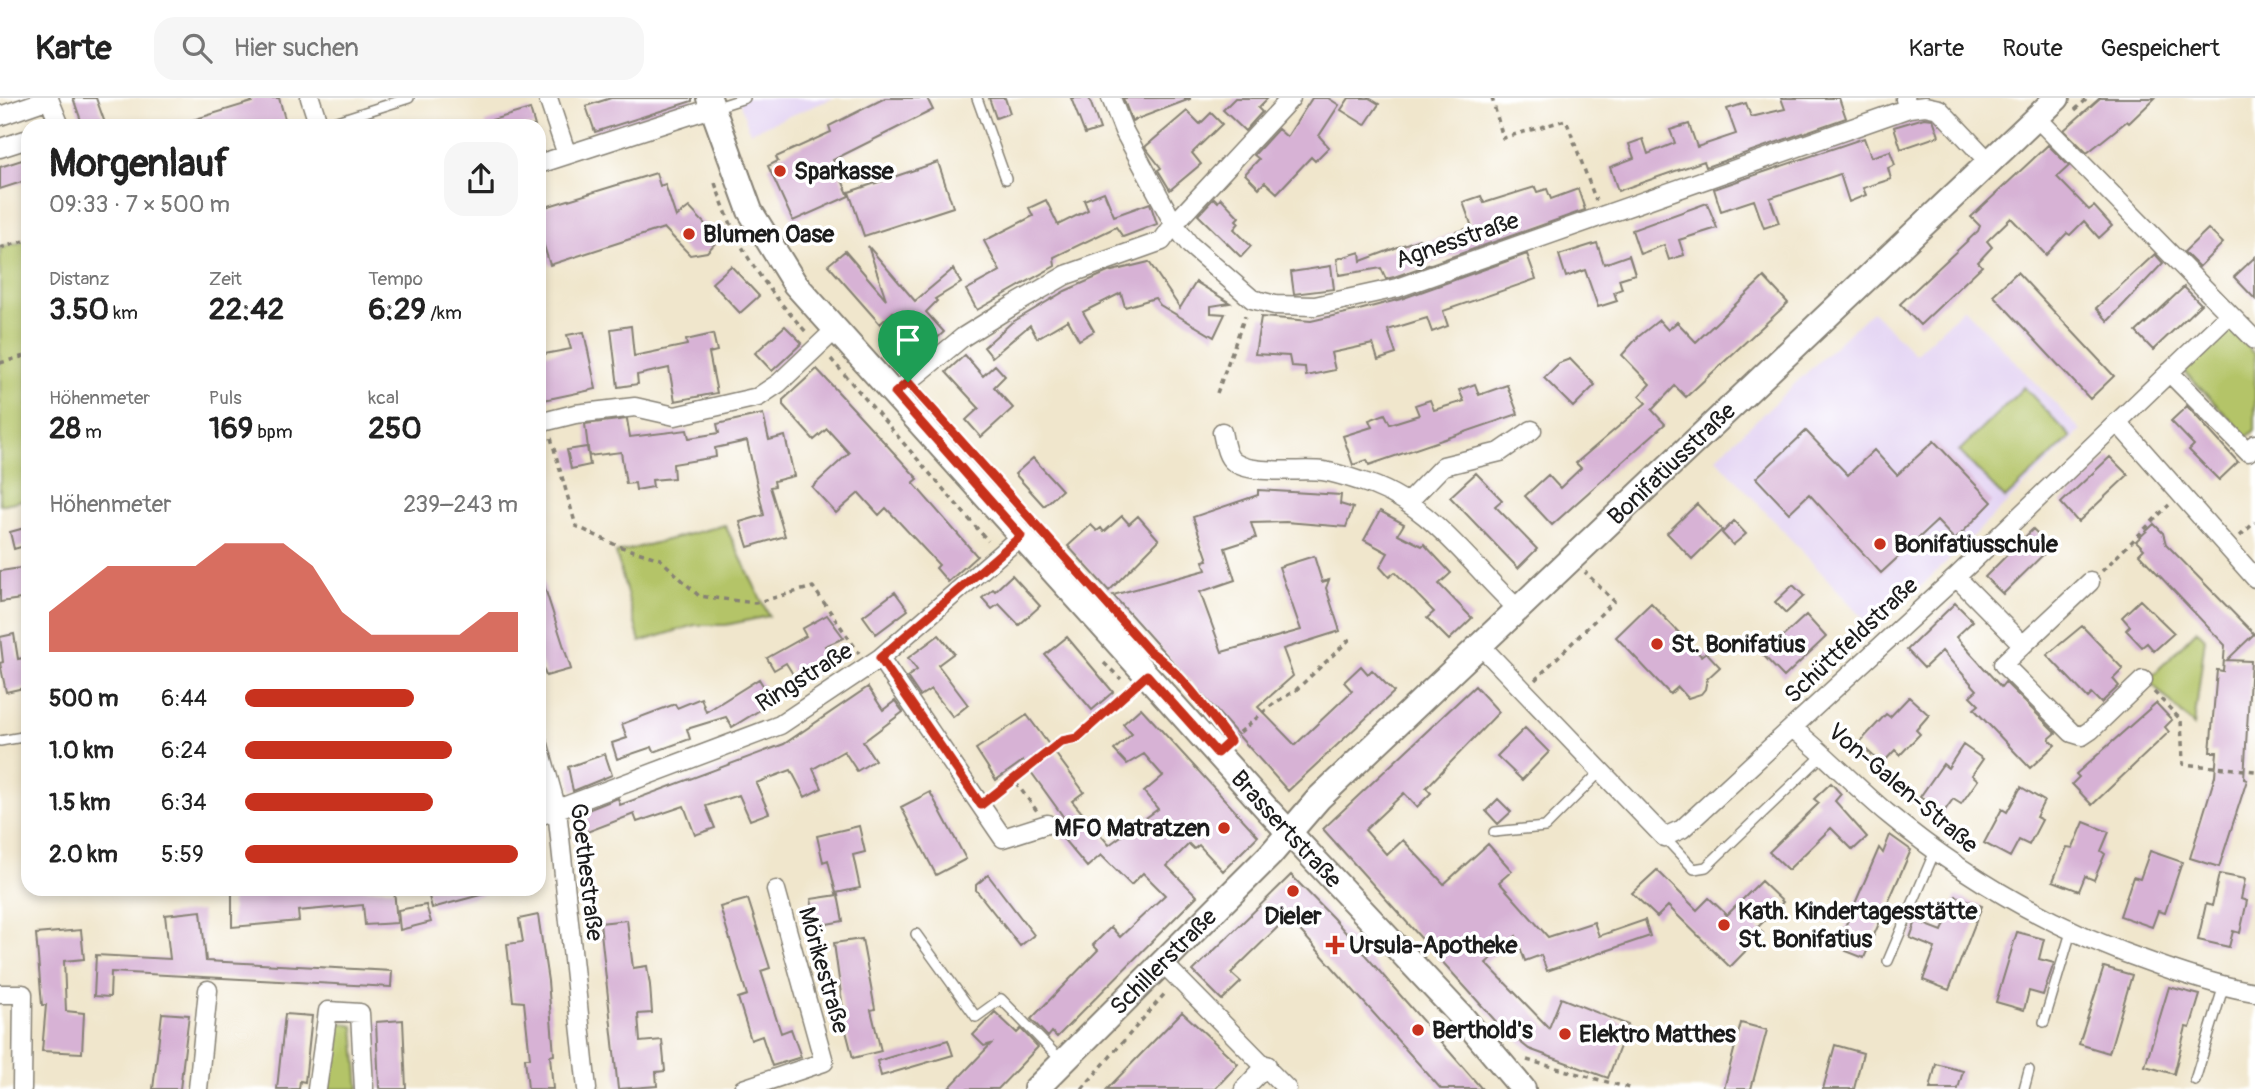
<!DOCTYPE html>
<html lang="de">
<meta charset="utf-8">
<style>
body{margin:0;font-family:Pangolin,sans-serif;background:#f6f6f6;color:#222;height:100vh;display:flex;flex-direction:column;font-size:26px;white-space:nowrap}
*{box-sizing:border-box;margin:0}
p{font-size:23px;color:#767676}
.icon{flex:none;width:38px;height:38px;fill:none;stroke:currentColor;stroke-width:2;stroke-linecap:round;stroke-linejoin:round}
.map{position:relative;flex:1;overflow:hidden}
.details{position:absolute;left:21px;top:21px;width:525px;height:777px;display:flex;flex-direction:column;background:#fff;border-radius:21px;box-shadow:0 4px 10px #0003}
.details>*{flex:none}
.pin{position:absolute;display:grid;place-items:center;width:60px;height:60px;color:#fff;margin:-72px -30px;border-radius:50% 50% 50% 0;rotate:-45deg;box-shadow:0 0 7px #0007}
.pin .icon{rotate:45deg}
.round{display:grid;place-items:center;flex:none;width:74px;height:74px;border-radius:21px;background:#f6f6f6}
.overview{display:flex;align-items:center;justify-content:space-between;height:119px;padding:0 28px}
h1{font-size:38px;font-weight:700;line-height:52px}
.figures{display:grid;grid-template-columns:repeat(3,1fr);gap:10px;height:119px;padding:7px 28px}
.figures div{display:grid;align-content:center}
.figures b{font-size:30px;font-weight:700}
.figures small{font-size:19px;font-weight:400}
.figures p{font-size:19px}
.chart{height:196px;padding:14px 28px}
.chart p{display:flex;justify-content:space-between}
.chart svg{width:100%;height:126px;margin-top:7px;fill:#c8321e;opacity:.7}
ul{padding:0 28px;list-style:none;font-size:23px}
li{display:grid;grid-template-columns:112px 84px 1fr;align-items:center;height:52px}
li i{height:18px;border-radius:9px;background:#c8321e}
header{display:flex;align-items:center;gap:42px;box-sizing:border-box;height:98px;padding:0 35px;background:#fff;border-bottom:2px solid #e0e0e0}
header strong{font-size:33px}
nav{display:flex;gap:38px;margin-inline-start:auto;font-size:24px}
.search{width:490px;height:63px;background:#f6f6f6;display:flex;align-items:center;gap:18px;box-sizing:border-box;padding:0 24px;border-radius:21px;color:#767676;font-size:26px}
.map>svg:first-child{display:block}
.built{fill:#e3d3f3}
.green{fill:#b4c467;stroke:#687042;stroke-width:2}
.building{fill:#d7b2d5}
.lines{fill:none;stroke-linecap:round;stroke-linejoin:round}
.lane-casing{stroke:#868174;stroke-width:12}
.street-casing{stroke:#868174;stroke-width:21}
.secondary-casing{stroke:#868174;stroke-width:28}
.path{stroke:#868174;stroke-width:3.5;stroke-dasharray:5 5;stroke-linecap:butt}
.lane{stroke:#fff;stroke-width:9}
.street{stroke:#fff;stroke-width:18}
.secondary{stroke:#fff;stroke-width:24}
.route-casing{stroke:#fff;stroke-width:14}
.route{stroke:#c8321e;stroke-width:9}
.poi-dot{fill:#c8321e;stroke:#fff;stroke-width:2.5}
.labels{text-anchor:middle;stroke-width:7;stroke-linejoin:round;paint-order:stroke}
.poi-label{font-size:24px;font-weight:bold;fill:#1c1c1c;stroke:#fff;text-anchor:start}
.street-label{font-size:24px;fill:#1c1c1c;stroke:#fff}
</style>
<header>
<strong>Karte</strong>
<div class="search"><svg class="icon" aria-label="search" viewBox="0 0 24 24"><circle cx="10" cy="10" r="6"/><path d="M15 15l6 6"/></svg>Hier suchen</div>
<nav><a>Karte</a><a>Route</a><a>Gespeichert</a></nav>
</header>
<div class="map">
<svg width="2255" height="991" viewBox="0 0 2255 991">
<rect width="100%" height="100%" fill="#fff"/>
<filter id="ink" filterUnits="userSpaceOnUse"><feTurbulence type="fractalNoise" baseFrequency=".0143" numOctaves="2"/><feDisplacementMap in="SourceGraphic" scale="14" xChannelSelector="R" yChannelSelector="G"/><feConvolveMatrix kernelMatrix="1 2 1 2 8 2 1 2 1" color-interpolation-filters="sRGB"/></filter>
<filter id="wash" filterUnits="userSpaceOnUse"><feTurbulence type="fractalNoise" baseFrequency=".00686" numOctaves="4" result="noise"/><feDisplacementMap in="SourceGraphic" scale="28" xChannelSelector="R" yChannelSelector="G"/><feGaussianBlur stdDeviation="1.57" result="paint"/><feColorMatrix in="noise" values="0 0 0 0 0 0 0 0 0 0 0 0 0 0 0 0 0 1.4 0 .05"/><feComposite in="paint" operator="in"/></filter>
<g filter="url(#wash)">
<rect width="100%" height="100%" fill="#f0e6cc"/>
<path class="built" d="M738,0H834L750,34Z
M1964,210L2081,333L1875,533L1716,360L1872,213L1915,256Z"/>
<path class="green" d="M28,142V401L0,407V150Z
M2230,230L2255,257V332L2247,339L2184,273Z
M2024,289L2071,339L2005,401L1959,353Z
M725,427L769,518L726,527H695L640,544L616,455Z
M2197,532L2205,540L2194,628L2148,582Z
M338,924L354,928L359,991H322L331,927Z"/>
<g id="blocks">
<path class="building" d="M73,0H96L106,28H83Z
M250,0H279L287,28H187L186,24L252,4Z
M611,0H692V3L595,34L586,8Z
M885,0H927L933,12L833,62L849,98L793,123L768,68L778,63L776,59L831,34L829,28Z
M989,0H1005L1010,15L996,20Z
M1071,0H1089L1100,31L1085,36Z
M1123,0H1190V1L1132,23Z
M1235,0H1268L1258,10L1262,14L1245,33L1223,12Z
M1312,0H1328L1339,7L1319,38L1329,49L1315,63L1311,59L1277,95L1265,84L1259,90L1245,76L1259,61L1254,57L1278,31L1287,39Z
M1349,0H1369L1379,6L1365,27L1341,12Z
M1781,0H1839L1846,20L1706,69L1704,63L1618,93L1610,69L1634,60L1629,46L1643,41L1648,56L1675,45L1670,32L1689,26L1697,49L1736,36L1727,11L1746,5L1751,19L1785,11Z
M2100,0H2155L2129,25L2127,23L2087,55L2064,32Z
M530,11L535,28H486L485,24Z
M1187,13L1200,26L1211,15L1222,26L1192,55L1201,66L1170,92L1158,72L1161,70L1145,49Z
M1924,20L1933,21L1939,38L1901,51L1894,29Z
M1864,40L1871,59L1890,53L1895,67L1888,70L1891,81L1863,90L1866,97L1849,104L1840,76L1770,100L1779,125L1764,130L1754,102L1721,113L1714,91Z
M2048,47L2069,68L2057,79L2089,112L2094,108L2112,128L2099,140L2084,123L2070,137L2067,135L2046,157L2011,120L1987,143L1992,149L1978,164L1982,168L1920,227L1900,206L1978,133L1980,128L1971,119Z
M28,60V82L0,91V69Z
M938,64L953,109L864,138L849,94Z
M656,75L660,88L665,86L676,119L689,109L719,141L707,154L690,157L664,130L550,167L539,132V111Z
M1535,89L1537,94L1547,91L1551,101L1578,91L1585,112L1394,179L1386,181L1381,170L1339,177L1337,161L1360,154L1361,163L1419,141L1421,146L1472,129L1463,104L1481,98L1484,105Z
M1104,94L1114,118L1150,105L1157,126L1123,139L1116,129L1054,159L1055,168L977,212L966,192L1000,173L984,143L1033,118L1029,110L1046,102L1058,127L1088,112L1084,102Z
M1214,100L1218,104L1221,100L1239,119L1236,122L1239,125L1234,131L1251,148L1241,159L1198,117Z
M1707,105L1717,130L1679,142L1684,157L1669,162L1664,147L1640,156L1632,132Z
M2208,131L2223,145L2199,169L2184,154Z
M1597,145L1604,166L1629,157L1635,176L1619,181L1622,191L1614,194L1617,203L1598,209L1585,172L1566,179L1559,157Z
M868,148L915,203L953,171L961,185L935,201L937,203L926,214L944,234L925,251L893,214L880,226L828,167L845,153L886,201Z
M1527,156L1536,181L1443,213L1448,228L1432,234L1427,220L1388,232L1396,256L1378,262L1373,246L1331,255L1335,272L1306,278L1305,269L1291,268L1289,258L1255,256L1261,219L1311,223L1359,212L1401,201Z
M2155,156L2163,165L2108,223L2096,210Z
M2255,159V201L2234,179Z
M1149,164L1180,210L1196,184L1230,205L1211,208V215L1225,216L1214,239L1160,207L1155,200L1125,209L1121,195L1083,214L1094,233L1079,242L1068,222L1037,240L1030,227L992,259L984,249L1011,225L1065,193L1108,174Z
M731,168L759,198L740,215L712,185Z
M1331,168L1334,191L1294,196L1291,174Z
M2017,174L2114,278L2090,301L1993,197Z
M1764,179L1788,205L1686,299L1675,288L1652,312L1665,326L1552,427L1525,398L1548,377L1560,390L1581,370L1576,365L1646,305L1639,298L1650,286L1622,257L1638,239L1659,222L1668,232L1677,224L1696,244Z
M2184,189L2201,206L2153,252L2136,234Z
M631,228L634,258L687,247L686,242L713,236L717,253L709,255L717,295L675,303L669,270L637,277L638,286L618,289L611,231Z
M785,228L802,245L772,273L755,255Z
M584,234L596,291L539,303V257L571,251L567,237Z
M965,257L983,278L995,267L1005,278L994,289L1013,310L981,339L966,322L979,310L946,274Z
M1570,261L1595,287L1573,309L1544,280L1559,265Z
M817,271L918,381L913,385L977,458L948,484L936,470L939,467L886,410L879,417L859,395L836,415L812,389L849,355L827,331L814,342L783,307V302Z
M1475,286L1479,297L1507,287L1518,316L1369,367L1367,362L1353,367L1343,338L1372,329L1369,322L1385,316L1390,326L1419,317L1415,307L1430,302L1434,312L1464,303L1459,292Z
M2187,308L2238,364L2219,382L2189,352L2194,347L2171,323Z
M763,316L769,342L785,338L794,378L774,383L775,388L770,389L785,438L748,449L740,424L764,417L747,343L715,350L716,359L673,366L674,380L652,382L653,389L636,392L635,385L626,386L621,354L589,358L585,326L627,321L630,339L687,332L689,340L719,335L717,326Z
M1806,333L1848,377L1874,352L1897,377L1934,343L1992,404L1955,442L1937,423L1881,475L1809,396L1789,415L1756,380Z
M587,349L590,367L571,371L567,352Z
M2110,359L2128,377L2078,424L2061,405Z
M1033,360L1062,392L1044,408L1015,376Z
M1476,375L1502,402L1495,408L1537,451L1518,470L1450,399Z
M1258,392L1341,397L1340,406L1353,410L1346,429L1286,424L1251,425L1256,440L1225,450L1235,482L1200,494L1222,554L1301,532L1279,469L1314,458L1322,484L1329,482L1326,490L1340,533L1283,551L1293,578L1258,609L1295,647L1352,593L1344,584L1361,568L1368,576L1372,572L1394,594L1288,693L1113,497L1206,472L1203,463L1208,462L1193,419L1258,397Z
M1697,406L1722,432L1692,461L1667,435Z
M1380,413L1404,426L1398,436L1422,448L1424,446L1451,475L1439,486L1472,520L1449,542L1427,520L1434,514L1395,474L1389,479L1380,469L1388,455L1364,442Z
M1122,418L1129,426L1138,418L1159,442L1109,493L1068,448L1091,427L1097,433L1101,430L1104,434Z
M1734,423L1746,436L1733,447L1722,435Z
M2154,426L2163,435L2166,446L2254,536L2227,562L2251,563L2244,681L2247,682L2219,769L2190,760L2215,678L2217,654H2210L2213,619L2217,572L2223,573L2225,547L2139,456L2144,451L2136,443Z
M28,429V447L14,451L10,434Z
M2033,431L2051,449L2003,496L1985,479Z
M28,469V500L0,504V473Z
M1012,477L1040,508L1019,527L999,506L992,511L982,500L993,491L995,493Z
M539,481H542L571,571L546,578L539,559Z
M1793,487L1804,498L1786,515L1775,504Z
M895,494L908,512L876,536L863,518Z
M2140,502L2174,535L2154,553L2147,545L2142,549L2126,532L2130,528L2122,519Z
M1651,505L1701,558L1706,554L1720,569L1707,581L1705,591L1701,596L1688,600L1678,589L1670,596L1616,539Z
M1955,505L1973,523L1956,539L2001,589L2005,584L2056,635L2049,641L2055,647L2030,670L1974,611L1979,607L1970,598L1977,592L1942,553L1924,570L1907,552Z
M827,517L844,540L825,548L835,564L799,586L786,565L774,572L767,560L806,538L802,531Z
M1806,517L1826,539L1784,579L1763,557Z
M2082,528L2123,571L2113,581L2119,588L2101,605L2092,596L2088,600L2047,557Z
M14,536L18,561L28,559V589L6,594L0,565L3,564L0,539Z
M939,537L954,555L938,567L968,607L953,619L931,591L920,598L907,579L917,572L908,560Z
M1067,539L1113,594L1092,612L1045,557Z
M759,581L773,604L732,629L726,619L687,631L690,641L654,654L652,649L617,661L612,645L627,640L622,626L675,606L677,610L701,600L706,614Z
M1475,588L1499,614L1426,690L1431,695L1417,709L1404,695L1365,732L1387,757L1403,742L1444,786L1488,746L1512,773L1499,784L1548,839L1594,824L1599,838L1645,822L1650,838L1547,873L1541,857L1525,863L1516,838L1486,865L1549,930L1561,900L1628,927L1608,980L1529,951L1500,928L1323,731Z
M868,589L883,612L895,603L903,614L863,644L875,662L857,673L844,653L813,671L822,690L805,699L791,672L772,679L756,685L769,715L750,722L739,697L706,708L715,730L695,737L684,708L637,724L634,716L587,734L580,715L618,700L620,707L784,646Z
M1909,599L1929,617L1916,632L1920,636L1900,657L1895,652L1882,666L1859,645L1886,616L1890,619Z
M2156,605L2172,622L2165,629L2169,634L2092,707L2072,686L2079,679L2076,676Z
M1141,610L1258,738L1223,773L1199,747L1194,751L1189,746L1167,768L1197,798L1057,939L1052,934L1048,939L1031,921L1098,852L1093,847L1111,829L1120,839L1165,797L1143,775L1131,787L1101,757L1087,769L1060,737L1070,728L1023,663L996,682L976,651L1027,617L1084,694L1072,703L1109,747L1158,711L1144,694L1163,678L1144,656L1127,666L1114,652L1132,636L1123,626Z
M1525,630L1549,654L1522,682L1497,658Z
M1963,647L1983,661L1972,677L1978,682L1961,706L1953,701L1943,715L1920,699L1943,666L1948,670Z
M605,656L612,677L573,693L568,669Z
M1831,685L1841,696L1835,703L1867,739L1853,752L1831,730L1788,772L1769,754L1819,705L1814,701Z
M2021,689L2044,703L2036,719L2042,722L2029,747L2019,742L2010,759L1984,745L2002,711L2007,714Z
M930,694L966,761L936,777L901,709Z
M1498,701L1511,714L1498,726L1486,713Z
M2084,724L2109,734L2101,753L2105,756L2094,782L2085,778L2079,793L2053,783L2067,749L2073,750Z
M859,728L865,754L853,757L860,790L836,795L828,762L823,764L817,738Z
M1890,737L1911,752L1864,860L1846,853L1854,836L1844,831L1879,750L1883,755Z
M2150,753L2182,764L2165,815L2158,813L2152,829L2120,818L2133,779L2140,781Z
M1657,772L1697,812L1709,800L1727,817L1761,783L1783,804L1757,830L1763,835L1730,869L1668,808L1657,819L1632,795Z
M2219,776L2245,781L2241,801L2247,803L2240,835L2233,833L2229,849L2198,842L2206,806L2212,808Z
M988,777L1034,837L1020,848L976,792V787Z
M1291,777L1333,820L1482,991H1441L1288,819L1231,875L1241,884L1222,902L1193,873Z
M232,791H394L397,825L365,827L363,807L298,813L299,823L232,829Z
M427,791H483L484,796L432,810Z
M838,797L843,823L816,828L811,801Z
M1956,798L1982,808L1949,892L1923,882L1935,850L1910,840L1916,823L1942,833Z
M748,801L770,870L761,873L781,935L791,931L801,959L772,968L762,938L751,942L738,900L747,897L720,809Z
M426,807L431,824L400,832L398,812Z
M201,813L206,863L392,873L391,889L111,874L110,899L94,898L96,857L170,861L165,817Z
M538,817L548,883L554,957L550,958L553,991H528L525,960H530L524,904L513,903L507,846L523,844L519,821Z
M627,822L633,870L647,868L650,887L652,915L638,916L640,944L662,942L665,973L656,974L657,988L618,991L600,825Z
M81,832L84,861L64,863L66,913L84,915L82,955L42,953L46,907H42L36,836Z
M2017,834L2044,841L2039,861L2054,865L2043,897L2029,893L2024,912L1996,904Z
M862,841L875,911L871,912L881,953L853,960L846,933L834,845Z
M2104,869L2132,877L2109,955L2079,946Z
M2169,889L2200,897L2190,930L2186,929L2174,976L2145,968Z
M995,914L1017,935L1021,931L1038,949L998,991H948L991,946L984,948L973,937Z
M1182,914L1238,966L1215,991H1107Z
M162,915L189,917L180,991H153Z
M285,916L312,918L305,984L300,983L299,991H277Z
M403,922L406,991H382L379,990L376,924Z
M1741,925L1767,932L1751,991H1724Z
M948,942L953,957L881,978L877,963Z
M1835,947L1863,955L1854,991H1823Z
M1936,966L1963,973L1958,991H1930Z"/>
</g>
</g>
<g filter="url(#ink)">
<use href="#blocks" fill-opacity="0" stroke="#868174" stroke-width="2"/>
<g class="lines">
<g class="lane-casing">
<path id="lane" d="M977,0L1006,81
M714,10L745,0
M321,28L409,0
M0,643L28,638
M1494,734L1545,729L1600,674
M1664,739L1694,771L1706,769L1823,657
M916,836L976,919L1001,901L1061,962
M1888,863L1935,753
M2044,924L2071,834
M2195,982L2224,887
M2024,991L2029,972"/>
</g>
<g class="street-casing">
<path id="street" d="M310,0L319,28
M548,0L567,57
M1111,0L1124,33L1174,126L1190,147L1252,201L1275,207L1315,208L1397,190L1909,10
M1905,1L1909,10L1925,8L1939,11L1988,63
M0,18L49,1L60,28
M2036,19L2255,242
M0,50L28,41
M539,66L712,10
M2169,274L2248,354L2255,346
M895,295L963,239L1014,207L1066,177L1162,143L1174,126L1291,0
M2117,324L2255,480
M539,325L575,316L635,309L675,318L758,299L779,285L836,231
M1222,334C1224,342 1225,353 1230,360C1243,379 1302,370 1323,373C1336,375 1348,379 1360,383C1429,402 1467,464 1517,510
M1408,404L1443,368L1500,354L1532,332
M1956,479L2023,547L2003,566L2072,635L2082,638L2091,632L2143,582
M1479,546L1664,739L1682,731L1956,479L2229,217
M2023,547L2090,484
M880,560L1003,740L1047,726
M1792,630C1826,656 1854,688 1887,715C1969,783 2057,833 2158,867C2189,878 2222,889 2255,894
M539,647L557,712L587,991
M539,718L780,627L880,560L1021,438
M1162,864L1287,991
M0,896H23L22,991
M198,991L208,892
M317,991L328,913L360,915L364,991
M743,991L824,964L776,792
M1244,991L1267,967"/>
</g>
<g class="secondary-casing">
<g id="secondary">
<path id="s1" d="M709,0L750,113L795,186L1268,712L1463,920L1523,991"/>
<path id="s2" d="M1036,991L1270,757L1319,700L2057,0"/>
</g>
</g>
<path class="path" d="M1492,0L1503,40L1566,22L1596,103
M2075,12L2088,0
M715,85C738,152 760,183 807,235
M0,150L28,142
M831,261L988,443
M0,265L28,257
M1217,295L1245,218
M551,340L576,428L618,448L660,461L699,498L755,505L813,489L859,555
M2240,438L2255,424
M2102,473L2169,407
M1104,565L1121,581
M1535,582L1614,503L1585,474
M2154,594L2181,622L2183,666L2255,673
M1232,641L1273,606L1296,592L1350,541
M1013,681L1062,643L1077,640L1132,589
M993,697L1013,681L1037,713
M1527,962L1633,991
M1082,991L1167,893"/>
<use href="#lane" class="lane"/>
<use href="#street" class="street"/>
<use href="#secondary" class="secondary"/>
</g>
</g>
<g class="lines" filter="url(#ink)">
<g class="route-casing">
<path id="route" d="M908,284L1148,552C1181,574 1207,612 1230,643L1217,655L1147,577L1077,640L1062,643L981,707L880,560L1021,438L895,295Z"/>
</g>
<use href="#route" class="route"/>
</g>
<g class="poi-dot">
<circle cx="780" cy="73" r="7"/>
<circle cx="689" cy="136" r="7"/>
<circle cx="1880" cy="446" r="7"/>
<circle cx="1657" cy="546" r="7"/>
<circle cx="1224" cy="730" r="7"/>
<circle cx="1293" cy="793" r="7"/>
<circle cx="1724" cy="827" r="7"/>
<path d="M1331.5 836.5h7v7h7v7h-7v7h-7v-7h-7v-7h7z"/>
<circle cx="1418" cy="932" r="7"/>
<circle cx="1565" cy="936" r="7"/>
</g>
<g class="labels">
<g class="poi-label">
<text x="794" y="81">Sparkasse</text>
<text x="703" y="144">Blumen Oase</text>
<text x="1894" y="454">Bonifatiusschule</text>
<text x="1671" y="554">St. Bonifatius</text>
<text x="1210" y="738" text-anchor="end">MFO Matratzen</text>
<text x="1738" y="821">Kath. Kindertagesstätte<tspan x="1738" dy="28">St. Bonifatius</tspan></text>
<text x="1293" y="826" text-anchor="middle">Dieler</text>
<text x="1349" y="855">Ursula-Apotheke</text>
<text x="1432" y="940">Berthold's</text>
<text x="1579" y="944">Elektro Matthes</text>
</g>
<g class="street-label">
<text transform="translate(1457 142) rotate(-19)" y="8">Agnesstraße</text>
<text dy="8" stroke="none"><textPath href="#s2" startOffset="892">Bonifatiusstraße</textPath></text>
<text transform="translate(1851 542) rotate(-43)" y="8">Schüttfeldstraße</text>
<text transform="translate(804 579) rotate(-32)" y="8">Ringstraße</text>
<text transform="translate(1903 690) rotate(40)" y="8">Von-Galen-Straße</text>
<text dy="8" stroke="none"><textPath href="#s1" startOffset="940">Brassertstraße</textPath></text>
<text transform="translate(587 774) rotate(83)" y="8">Goethestraße</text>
<text dy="8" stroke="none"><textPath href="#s2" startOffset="180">Schillerstraße</textPath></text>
<text transform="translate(824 872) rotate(74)" y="8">Mörikestraße</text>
</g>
</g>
</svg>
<div class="pin" style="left:908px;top:284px;background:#1e9e55"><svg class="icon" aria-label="arrive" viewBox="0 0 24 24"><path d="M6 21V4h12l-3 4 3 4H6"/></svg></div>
<section class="details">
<div class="overview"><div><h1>Morgenlauf</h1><p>09:33 · 7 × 500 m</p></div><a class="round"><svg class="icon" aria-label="share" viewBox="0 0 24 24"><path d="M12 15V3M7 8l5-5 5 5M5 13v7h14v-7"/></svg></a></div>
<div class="figures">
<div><p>Distanz</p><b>3.50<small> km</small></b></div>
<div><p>Zeit</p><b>22:42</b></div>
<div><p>Tempo</p><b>6:29<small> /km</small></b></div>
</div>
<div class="figures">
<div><p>Höhenmeter</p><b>28<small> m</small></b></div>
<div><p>Puls</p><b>169<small> bpm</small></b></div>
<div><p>kcal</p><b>250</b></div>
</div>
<div class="chart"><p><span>Höhenmeter</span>239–243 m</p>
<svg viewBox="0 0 160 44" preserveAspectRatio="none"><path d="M0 44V30L10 22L20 14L30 14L40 14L50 14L60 6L70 6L80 6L90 14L100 30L110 38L120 38L130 38L140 38L150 30L160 30V44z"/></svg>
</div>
<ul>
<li><b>500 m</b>6:44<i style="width:62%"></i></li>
<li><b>1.0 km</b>6:24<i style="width:76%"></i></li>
<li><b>1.5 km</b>6:34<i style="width:69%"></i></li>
<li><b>2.0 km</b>5:59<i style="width:100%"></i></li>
</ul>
</section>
</div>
